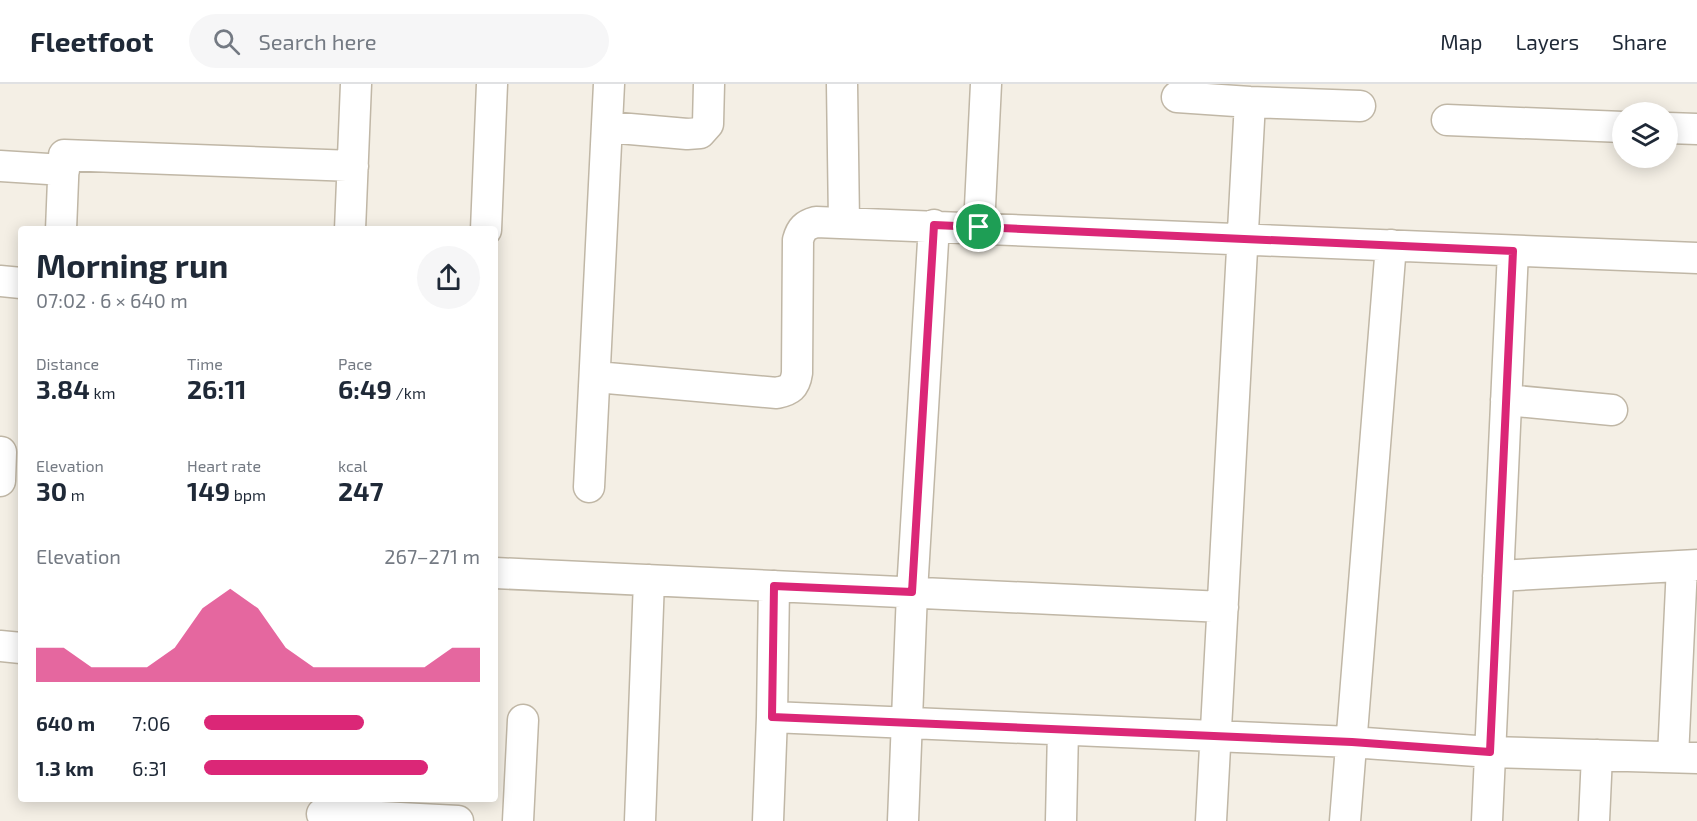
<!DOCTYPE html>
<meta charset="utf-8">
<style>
body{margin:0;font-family:"Exo 2",sans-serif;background:#f6f6f7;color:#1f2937;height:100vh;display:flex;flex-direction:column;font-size:22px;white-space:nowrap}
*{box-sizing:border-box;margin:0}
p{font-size:20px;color:#747a83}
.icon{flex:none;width:33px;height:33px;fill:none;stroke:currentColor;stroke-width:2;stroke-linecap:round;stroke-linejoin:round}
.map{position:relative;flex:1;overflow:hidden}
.panel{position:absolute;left:18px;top:142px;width:480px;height:576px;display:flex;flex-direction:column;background:#fff;border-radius:6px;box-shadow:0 3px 15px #0003}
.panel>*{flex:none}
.fabs{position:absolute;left:1612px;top:18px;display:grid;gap:12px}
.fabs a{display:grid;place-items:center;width:66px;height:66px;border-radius:50%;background:#fff;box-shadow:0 3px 15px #0003;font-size:30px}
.pin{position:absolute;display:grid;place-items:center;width:51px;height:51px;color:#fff;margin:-26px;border:3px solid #fff;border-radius:50%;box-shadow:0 2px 6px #0007}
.round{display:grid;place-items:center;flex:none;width:63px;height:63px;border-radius:32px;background:#f6f6f7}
.overview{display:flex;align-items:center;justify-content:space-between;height:102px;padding:0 18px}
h1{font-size:33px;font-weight:700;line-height:45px}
.figures{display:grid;grid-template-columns:repeat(3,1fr);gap:9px;height:102px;padding:6px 18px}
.figures div{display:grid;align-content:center}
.figures b{font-size:26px;font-weight:700}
.figures small{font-size:16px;font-weight:400}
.figures p{font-size:16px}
.chart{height:168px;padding:12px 18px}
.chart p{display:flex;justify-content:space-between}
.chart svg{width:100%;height:108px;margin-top:6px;fill:#db2777;opacity:.7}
ul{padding:0 18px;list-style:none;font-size:20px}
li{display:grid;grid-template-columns:96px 72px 1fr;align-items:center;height:45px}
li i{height:15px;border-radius:8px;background:#db2777}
header{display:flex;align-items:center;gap:36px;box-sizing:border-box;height:84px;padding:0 30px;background:#fff;border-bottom:2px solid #e0e1e3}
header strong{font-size:28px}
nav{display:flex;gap:33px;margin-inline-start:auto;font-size:21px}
.search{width:420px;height:54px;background:#f6f6f7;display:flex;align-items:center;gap:15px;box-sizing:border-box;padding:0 21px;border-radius:33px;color:#747a83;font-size:22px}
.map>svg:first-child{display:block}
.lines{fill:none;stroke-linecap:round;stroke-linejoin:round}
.minor-casing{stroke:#c0b7a6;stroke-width:33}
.minor{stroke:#fff;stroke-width:30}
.route-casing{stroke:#fff;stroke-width:12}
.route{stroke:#db2777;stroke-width:8}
</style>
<header>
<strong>Fleetfoot</strong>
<div class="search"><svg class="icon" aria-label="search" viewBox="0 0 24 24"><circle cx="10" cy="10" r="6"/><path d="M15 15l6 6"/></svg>Search here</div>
<nav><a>Map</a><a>Layers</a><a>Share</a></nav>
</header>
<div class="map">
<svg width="1697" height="737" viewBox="0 0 1697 737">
<rect width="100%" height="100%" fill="#f4efe5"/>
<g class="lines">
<g class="minor-casing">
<path id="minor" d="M842,0L844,138
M1177,13L1250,18L1360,22
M1447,36L1623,43
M607,43L687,50L700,49L708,40L709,0
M1668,44L1697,45
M0,82L64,86
M979,143L986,0
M61,146L64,71L353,82
M350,146L356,0
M486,146L492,0
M0,197L21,199
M596,293L777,309C790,306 795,303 797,289L798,156C801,145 805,141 816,138L1697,174
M1506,316L1612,326
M0,397L1,368
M589,403L609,0
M495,489L1223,523
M1498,492L1697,481
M0,562L21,564
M772,633L1351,658L1490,668L1697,674
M1673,673L1682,482
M322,730L458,737
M518,737L523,636
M640,737L649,496
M768,737L772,633L774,502
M903,737L912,508L934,141
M1061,737L1063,646
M1211,737L1250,18
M1345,737L1391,161
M1487,737L1513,167
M1594,737L1597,671"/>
</g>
<use href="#minor" class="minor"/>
</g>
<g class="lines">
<g class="route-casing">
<path id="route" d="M934,141L1513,167L1490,668L1352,658L772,633L774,502L912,508Z"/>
</g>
<use href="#route" class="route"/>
</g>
</svg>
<div class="fabs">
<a><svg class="icon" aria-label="layers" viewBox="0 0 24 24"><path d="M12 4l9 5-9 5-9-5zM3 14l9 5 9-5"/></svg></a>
</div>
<div class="pin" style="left:979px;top:143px;background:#1e9e55"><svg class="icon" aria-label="arrive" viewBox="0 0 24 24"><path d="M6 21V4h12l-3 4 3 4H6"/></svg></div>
<section class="panel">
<div class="overview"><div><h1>Morning run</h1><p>07:02 · 6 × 640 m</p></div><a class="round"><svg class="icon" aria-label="share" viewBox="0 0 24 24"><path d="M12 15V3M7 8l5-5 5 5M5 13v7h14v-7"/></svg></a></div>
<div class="figures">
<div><p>Distance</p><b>3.84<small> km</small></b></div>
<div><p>Time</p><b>26:11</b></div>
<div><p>Pace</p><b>6:49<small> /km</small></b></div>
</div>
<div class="figures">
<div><p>Elevation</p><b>30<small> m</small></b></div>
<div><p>Heart rate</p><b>149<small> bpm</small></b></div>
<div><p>kcal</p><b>247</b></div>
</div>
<div class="chart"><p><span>Elevation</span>267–271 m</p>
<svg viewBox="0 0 160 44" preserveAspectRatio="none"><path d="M0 44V30L10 30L20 38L30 38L40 38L50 30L60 14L70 6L80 14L90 30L100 38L110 38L120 38L130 38L140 38L150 30L160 30V44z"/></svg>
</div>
<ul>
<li><b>640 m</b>7:06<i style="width:58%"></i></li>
<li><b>1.3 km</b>6:31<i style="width:81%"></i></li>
</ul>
</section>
</div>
